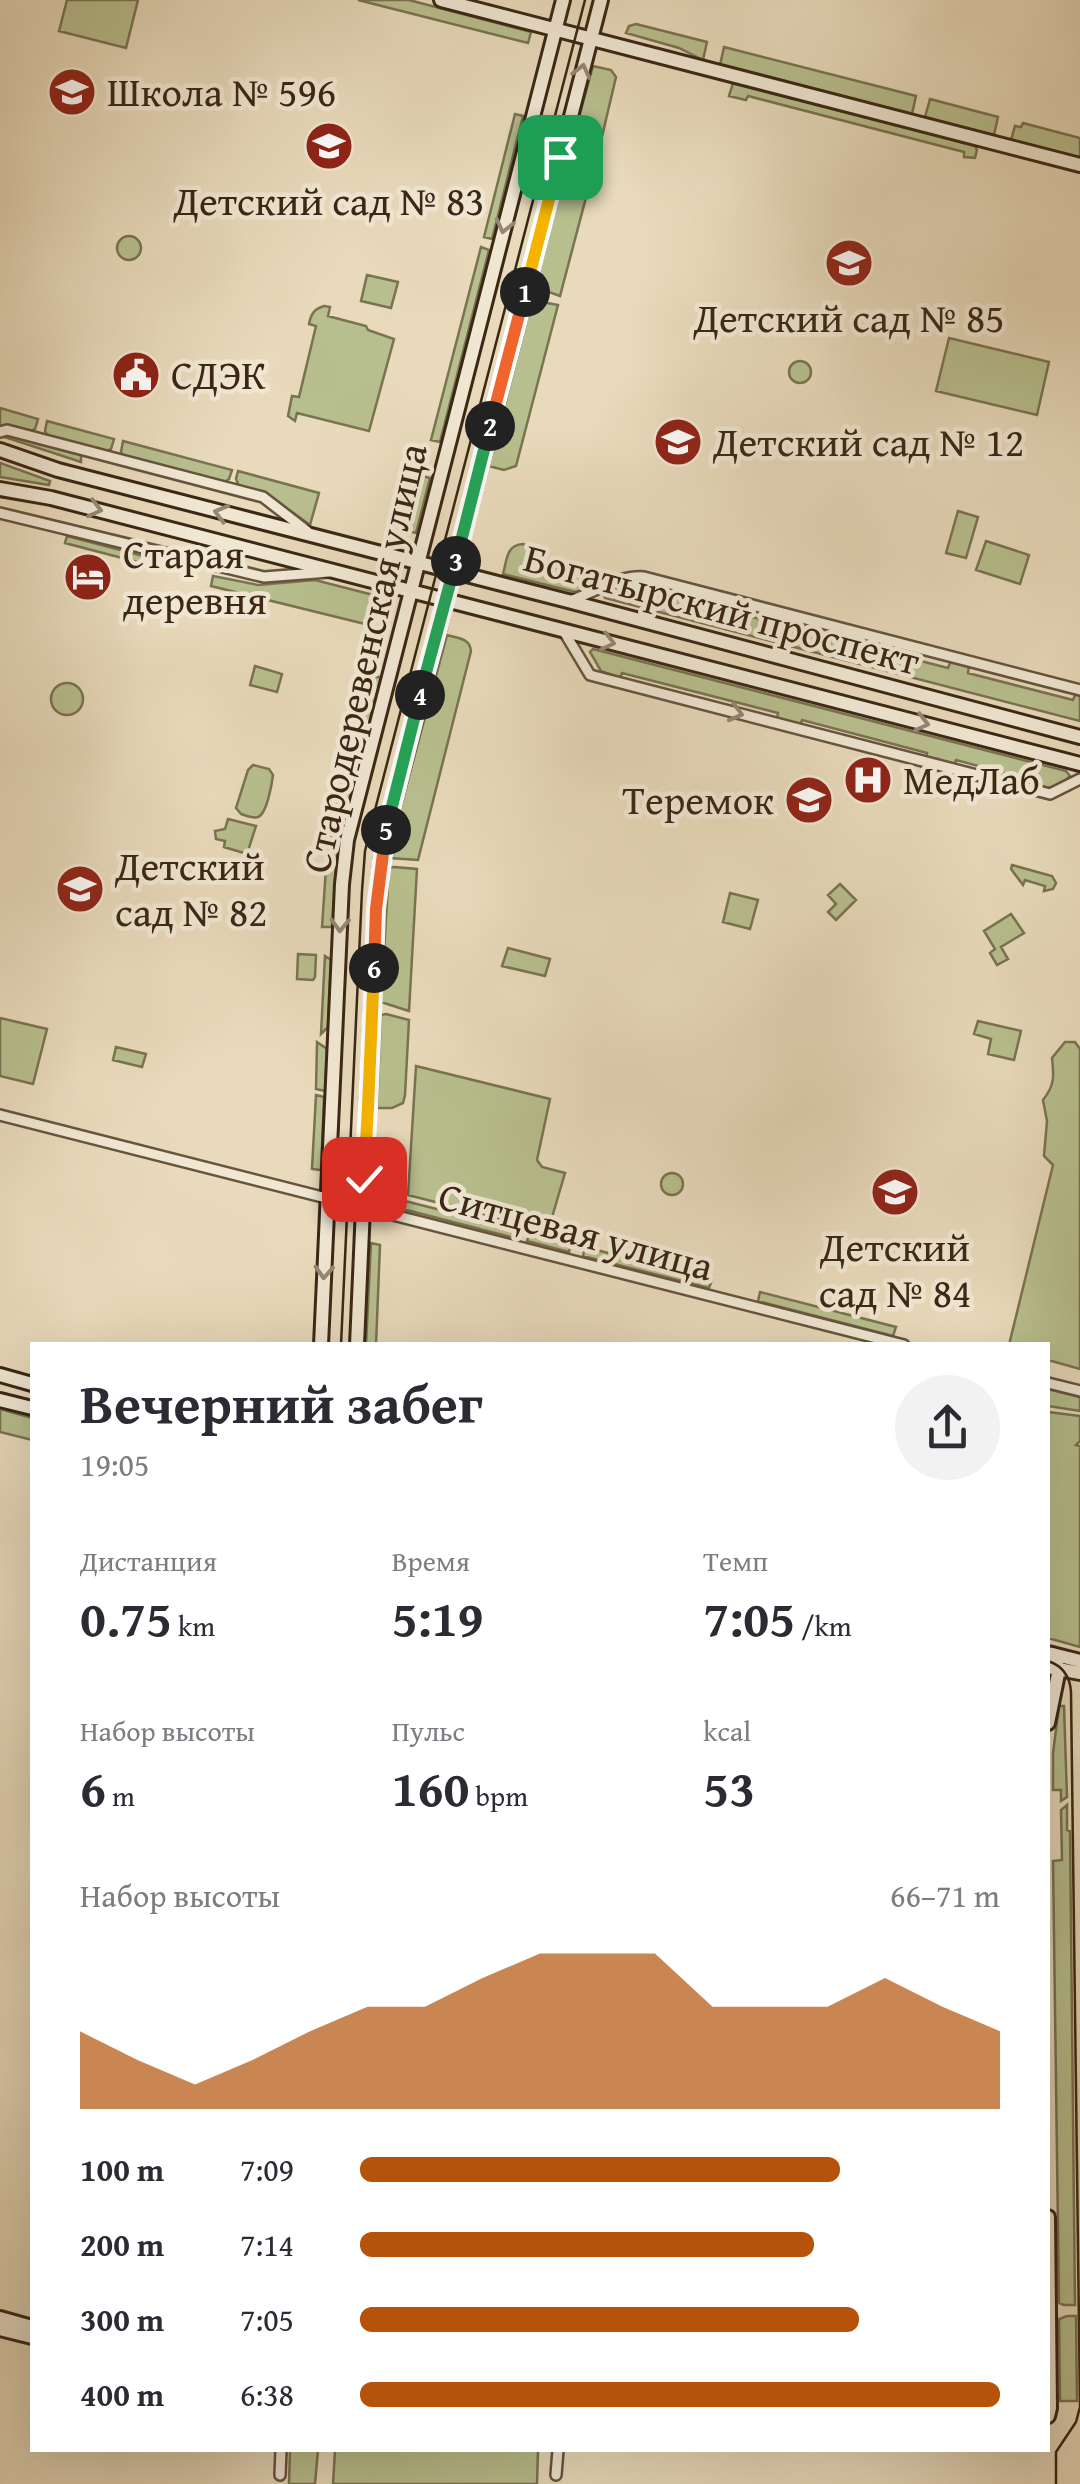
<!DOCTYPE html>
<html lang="ru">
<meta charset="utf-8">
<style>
body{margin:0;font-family:"Gentium Book Plus",serif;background:#f2f2f3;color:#2b2b33;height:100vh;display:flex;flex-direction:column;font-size:38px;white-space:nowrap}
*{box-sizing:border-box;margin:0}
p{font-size:32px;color:#7c7c81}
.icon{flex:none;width:55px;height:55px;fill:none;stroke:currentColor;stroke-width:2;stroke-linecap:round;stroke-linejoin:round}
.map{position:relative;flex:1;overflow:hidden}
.details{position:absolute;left:30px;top:1342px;width:1020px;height:1110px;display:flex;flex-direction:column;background:#fff;border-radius:0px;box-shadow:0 10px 40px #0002}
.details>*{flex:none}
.pin{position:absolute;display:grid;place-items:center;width:85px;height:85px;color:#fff;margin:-42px;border-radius:20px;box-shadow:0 5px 15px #0006}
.km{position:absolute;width:50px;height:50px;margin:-25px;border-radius:50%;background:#222;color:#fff;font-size:28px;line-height:50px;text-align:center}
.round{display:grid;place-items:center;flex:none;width:105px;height:105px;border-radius:52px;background:#f2f2f3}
.summary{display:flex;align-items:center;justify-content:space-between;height:170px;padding:0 50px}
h1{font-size:55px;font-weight:800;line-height:75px}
.metrics{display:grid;grid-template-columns:repeat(3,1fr);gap:15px;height:170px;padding:10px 50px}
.metrics div{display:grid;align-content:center}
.metrics b{font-size:50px;font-weight:800}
.metrics small{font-size:28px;font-weight:400}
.metrics p{font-size:28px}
.chart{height:280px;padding:20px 50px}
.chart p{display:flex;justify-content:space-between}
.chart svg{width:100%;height:180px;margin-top:10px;fill:#b45309;opacity:.7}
ul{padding:0 50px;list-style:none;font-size:32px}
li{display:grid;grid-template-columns:160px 120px 1fr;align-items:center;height:75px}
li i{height:25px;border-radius:12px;background:#b45309}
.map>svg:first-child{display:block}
.green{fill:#b8bf8e;stroke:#797351;stroke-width:2.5}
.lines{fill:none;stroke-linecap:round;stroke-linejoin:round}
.street-casing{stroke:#66543e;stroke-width:14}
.secondary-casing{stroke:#3a2714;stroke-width:18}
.street{stroke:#f0e7d3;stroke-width:9}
.secondary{stroke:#f0e7d3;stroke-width:12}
.tram{stroke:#3a2714;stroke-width:2.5}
.oneway{stroke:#958774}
.split-1-casing{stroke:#fff;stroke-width:20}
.split-2-casing{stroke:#fff;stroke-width:20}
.split-3-casing{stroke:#fff;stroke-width:20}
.split-4-casing{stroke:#fff;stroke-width:20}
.split-5-casing{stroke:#fff;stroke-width:20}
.split-6-casing{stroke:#fff;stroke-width:20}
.split-7-casing{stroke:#fff;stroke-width:20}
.split-8-casing{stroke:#fff;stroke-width:20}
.split-1{stroke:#f5b400;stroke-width:12}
.split-2{stroke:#f0652b;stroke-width:12}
.split-3{stroke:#22a559;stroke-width:12}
.split-4{stroke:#22a559;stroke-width:12}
.split-5{stroke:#22a559;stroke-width:12}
.split-6{stroke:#f0652b;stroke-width:12}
.split-7{stroke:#f5b400;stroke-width:12}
.split-8{stroke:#f5b400;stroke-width:12}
.labels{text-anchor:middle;stroke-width:9;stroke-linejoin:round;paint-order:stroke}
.poi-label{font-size:40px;fill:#3a2714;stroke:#f0e7d3;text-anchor:start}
.street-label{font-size:40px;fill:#3a2714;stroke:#f0e7d3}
</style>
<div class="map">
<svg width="1080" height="2484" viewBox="0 0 1080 2484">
<rect width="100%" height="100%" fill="#e8dabb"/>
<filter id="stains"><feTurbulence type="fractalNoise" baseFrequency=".002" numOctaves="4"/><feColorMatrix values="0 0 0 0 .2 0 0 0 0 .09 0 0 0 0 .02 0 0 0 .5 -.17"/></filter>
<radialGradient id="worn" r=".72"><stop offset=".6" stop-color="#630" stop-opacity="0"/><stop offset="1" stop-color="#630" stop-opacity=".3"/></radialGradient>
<path class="green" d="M67,0H138L126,48L59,31Z
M358,0H409L531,32L528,43Z
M636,24L707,42L703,60L679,48L626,33L629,26Z
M724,47L916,96L912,114L720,65Z
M593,66L611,70L616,77L596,162L577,157L570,150Z
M733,83L975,146L977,150L975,158L964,157V152L748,96L746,100L729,96Z
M930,99L998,117L994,135L925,117Z
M515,114L523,116L492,239L484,237Z
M1023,123L1080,138V158L1011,140L1015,126L1021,127Z
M575,166L593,171L560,296L535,287L566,169Z
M117 248a12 12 0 1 1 24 0a12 12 0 1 1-24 0Z
M481,247L489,250L440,442L431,440Z
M367,275L398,282L391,308L361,301Z
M532,300L558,305L516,466L504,470L489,466Z
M324,306L330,307L328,316L366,326L368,330L394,339L369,431L297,413L295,421L288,416L292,396L299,397L316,326L309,324C311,314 314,309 324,306Z
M949,338L1049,362L1037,415L936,391Z
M789 372a11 11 0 1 1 22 0a11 11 0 1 1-22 0Z
M0,408L38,419L35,429L28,432L0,428Z
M47,421L114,439L111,449L104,452L49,438L45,431Z
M9,435L81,454V462L4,437Z
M123,441L232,470L229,479L223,483L125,459L121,452Z
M0,463L50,481L49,485L0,477Z
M238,471L319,493L310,525L270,496L239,486L236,479Z
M422,476L430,478L416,533L408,531Z
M958,511L978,517L966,558L946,553Z
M67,536L147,557L145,564L65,543Z
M986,541L1029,555L1020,584L976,570Z
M523,544L530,546L527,560L602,580L611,575L614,578L579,593L503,574C507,560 506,545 523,544Z
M213,576L258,585L315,580L377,596L369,625L211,586Z
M631,581H642V589L803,630L805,624L829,630L827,637L948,668L951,661L969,666L968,673L1073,700L1076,693L1080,695V721L605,598L604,596L608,589Z
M447,635C457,638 470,638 471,651L418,860L390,858L396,825Z
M593,649L1066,771L1070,776C1061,788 1047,790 1033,787L1034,781L956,760L954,765L926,759L927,753L802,720L800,725L777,719L778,713L622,673L620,678L601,671L590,652Z
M255,666L282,674L277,692L250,685Z
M374,677H381L340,839L336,869L332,927H322L326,868L334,816L371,680Z
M51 699a16 16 0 1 1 32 0a16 16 0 1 1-32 0Z
M253,765L269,769L273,775C272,783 267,814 258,817C255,819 244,815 241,814L236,808L248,770Z
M228,819L256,826L247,854L224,847L225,841L216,839L215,831L225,829Z
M1012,865L1052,876L1056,883L1053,889L1044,891L1045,886L1025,880L1023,885L1011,869Z
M394,867L417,869L409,1011L381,1002L389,868Z
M840,884L856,900L836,920L828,912L836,904L828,895Z
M730,893L758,900L750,929L723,922Z
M1011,914L1024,933L1001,947L1008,959L997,965L990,953L995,949L984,931Z
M508,948L550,959L545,976L502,966Z
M298,954L316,955L315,977L313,980L297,979Z
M325,956L331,960L328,1027L321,1034Z
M386,1014L409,1020L405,1095L403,1103L392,1108H377L381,1015Z
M0,1018L47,1029L33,1084L0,1076Z
M978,1021L1021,1031L1014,1060L988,1054L991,1039L974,1034Z
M317,1042L327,1049L325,1091L316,1089Z
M1065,1042H1075L1080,1049V1369L1048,1360V1345H1009L1053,1165L1044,1156L1047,1121L1043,1100C1055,1085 1054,1076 1052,1058Z
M116,1047L146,1054L142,1067L113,1060Z
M416,1066L550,1099L537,1160L542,1167L565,1173L548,1231L408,1195Z
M316,1095L324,1097L321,1170L312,1169Z
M661 1184a11 11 0 1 1 22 0a11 11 0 1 1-22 0Z
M405,1201L520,1230L518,1239L403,1209Z
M530,1233L571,1243L569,1252L527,1241Z
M371,1243L380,1245L376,1345H366Z
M585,1247L712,1280L709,1288L583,1256Z
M760,1292L896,1327L893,1336L758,1301Z
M1048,1389L1080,1397V1411L1048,1406Z
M0,1409L32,1418V1440L0,1432Z
M1048,1412L1080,1416V1441L1076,1445L1080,1446V1647L1048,1638Z
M1059,1706H1064L1067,1797L1061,1801V1790H1053V1753Z
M1067,1805V1830L1070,1831L1075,2305H1064L1059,2303L1053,1861L1062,1860L1061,1810Z
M1067,2316H1076L1077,2401H1060L1059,2319Z
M290,2450H318L315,2484H289Z
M335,2450H538L537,2484H333Z"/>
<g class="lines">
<g class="street-casing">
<path id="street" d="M0,432L7,430L263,497L307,531
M0,513L264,577L329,572
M572,600C595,592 619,575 644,577L1080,690
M563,630L590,675L1050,794L1080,779
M0,1115L904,1345
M1048,1383L1080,1391
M280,2475L281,2450
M556,2475L558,2450"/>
</g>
<g class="secondary-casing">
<path id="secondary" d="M441,0L1080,165
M0,450L58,470L568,601L1080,737
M0,489L51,498L1080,764
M321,1345L342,884L347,840L563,0
M357,1345L376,909L383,845L601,0
M0,1375L32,1384
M0,1400L32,1408
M1048,1653L1080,1661
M1048,1667L1080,1673
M1048,1723L1059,1669L1053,1654
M1048,2217L1050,2408L1048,2416
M0,2318L32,2327
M0,2329L32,2337"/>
</g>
<use href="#street" class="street"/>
<use href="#secondary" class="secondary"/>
<path class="tram" d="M341,1345L362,891L365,851L376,806L585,0
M1048,1661C1063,1666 1070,1676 1071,1692L1080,2407L1076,2422L1056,2452V2484"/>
</g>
<defs><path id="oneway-chevron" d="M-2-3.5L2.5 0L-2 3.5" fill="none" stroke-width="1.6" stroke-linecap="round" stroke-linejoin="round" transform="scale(2.5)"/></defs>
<g class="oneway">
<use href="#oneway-chevron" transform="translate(582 71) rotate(-76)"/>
<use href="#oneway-chevron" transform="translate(504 226) rotate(104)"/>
<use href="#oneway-chevron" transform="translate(95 509) rotate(14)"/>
<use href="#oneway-chevron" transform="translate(221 513) rotate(-165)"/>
<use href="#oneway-chevron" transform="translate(608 642) rotate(14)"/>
<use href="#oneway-chevron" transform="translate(736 713) rotate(15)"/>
<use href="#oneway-chevron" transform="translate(922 723) rotate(14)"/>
<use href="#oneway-chevron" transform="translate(340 925) rotate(92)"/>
<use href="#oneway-chevron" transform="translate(324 1272) rotate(93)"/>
</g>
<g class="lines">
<g class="split-1-casing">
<path id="split-1" d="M525,292L560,157"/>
</g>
<g class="split-2-casing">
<path id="split-2" d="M490,426L525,292"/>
</g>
<g class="split-3-casing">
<path id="split-3" d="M456,561L490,426"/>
</g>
<g class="split-4-casing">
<path id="split-4" d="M420,695L456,561"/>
</g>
<g class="split-5-casing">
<path id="split-5" d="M386,830L420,695"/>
</g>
<g class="split-6-casing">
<path id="split-6" d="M374,968L376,909L386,830"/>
</g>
<g class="split-7-casing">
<path id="split-7" d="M368,1107L374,968"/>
</g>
<g class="split-8-casing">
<path id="split-8" d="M364,1179L368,1107"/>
</g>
<use href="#split-1" class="split-1"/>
<use href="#split-2" class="split-2"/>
<use href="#split-3" class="split-3"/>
<use href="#split-4" class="split-4"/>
<use href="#split-5" class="split-5"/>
<use href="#split-6" class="split-6"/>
<use href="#split-7" class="split-7"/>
<use href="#split-8" class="split-8"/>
</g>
<defs>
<g id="school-disc" transform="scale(2.5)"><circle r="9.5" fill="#8f2418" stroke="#f0e7d3"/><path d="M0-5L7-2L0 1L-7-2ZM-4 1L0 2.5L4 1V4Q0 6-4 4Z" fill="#fff"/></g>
<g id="civic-disc" transform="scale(2.5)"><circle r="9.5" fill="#8f2418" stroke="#f0e7d3"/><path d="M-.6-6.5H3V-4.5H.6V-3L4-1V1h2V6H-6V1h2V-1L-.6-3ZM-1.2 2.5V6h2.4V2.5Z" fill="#fff"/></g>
<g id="hotel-disc" transform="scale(2.5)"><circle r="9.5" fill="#8f2418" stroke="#f0e7d3"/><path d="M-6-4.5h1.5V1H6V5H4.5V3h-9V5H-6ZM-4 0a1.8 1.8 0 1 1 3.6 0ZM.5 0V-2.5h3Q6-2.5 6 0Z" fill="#fff"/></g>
<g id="hospital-disc" transform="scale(2.5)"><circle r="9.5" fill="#8f2418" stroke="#f0e7d3"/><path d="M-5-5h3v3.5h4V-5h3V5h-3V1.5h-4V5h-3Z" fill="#fff"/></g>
</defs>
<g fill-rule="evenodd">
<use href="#school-disc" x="72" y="92"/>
<use href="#school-disc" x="329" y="146"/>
<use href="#school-disc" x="849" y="263"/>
<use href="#civic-disc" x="136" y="375"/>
<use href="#school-disc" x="678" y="442"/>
<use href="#hotel-disc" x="88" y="577"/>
<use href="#hospital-disc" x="868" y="780"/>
<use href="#school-disc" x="809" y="800"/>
<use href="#school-disc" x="80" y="889"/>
<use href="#school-disc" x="895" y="1192"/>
</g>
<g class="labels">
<g class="poi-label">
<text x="107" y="106">Школа № 596</text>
<text x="329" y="215" text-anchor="middle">Детский сад № 83</text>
<text x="849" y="332" text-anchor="middle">Детский сад № 85</text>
<text x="171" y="389">СДЭК</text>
<text x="713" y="456">Детский сад № 12</text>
<text x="123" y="568">Старая<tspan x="123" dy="46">деревня</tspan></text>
<text x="903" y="794">МедЛаб</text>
<text x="774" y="814" text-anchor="end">Теремок</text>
<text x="115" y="880">Детский<tspan x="115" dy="46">сад № 82</tspan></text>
<text x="895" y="1261" text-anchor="middle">Детский<tspan x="895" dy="46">сад № 84</tspan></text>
</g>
<g class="street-label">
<text transform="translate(722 609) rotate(15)" y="14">Богатырский проспект</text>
<text transform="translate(364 658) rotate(-77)" y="14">Стародеревенская улица</text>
<text transform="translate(576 1231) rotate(15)" y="14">Ситцевая улица</text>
</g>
</g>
<rect width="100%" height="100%" filter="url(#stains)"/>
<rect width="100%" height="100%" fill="url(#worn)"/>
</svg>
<div class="pin" style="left:560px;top:157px;background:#1e9e55"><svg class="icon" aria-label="arrive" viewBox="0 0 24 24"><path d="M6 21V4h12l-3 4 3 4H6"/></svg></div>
<div class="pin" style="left:364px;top:1179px;background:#d93025"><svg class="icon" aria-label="check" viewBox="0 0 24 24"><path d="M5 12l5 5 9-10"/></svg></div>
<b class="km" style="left:525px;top:292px">1</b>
<b class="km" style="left:490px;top:426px">2</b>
<b class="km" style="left:456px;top:561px">3</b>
<b class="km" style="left:420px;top:695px">4</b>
<b class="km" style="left:386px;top:830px">5</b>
<b class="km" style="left:374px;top:968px">6</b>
<section class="details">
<div class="summary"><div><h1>Вечерний забег</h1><p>19:05</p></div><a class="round"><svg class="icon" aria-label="share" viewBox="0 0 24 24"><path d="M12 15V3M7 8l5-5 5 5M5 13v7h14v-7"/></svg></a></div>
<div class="metrics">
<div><p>Дистанция</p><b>0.75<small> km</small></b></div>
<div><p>Время</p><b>5:19</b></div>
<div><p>Темп</p><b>7:05<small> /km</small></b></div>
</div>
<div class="metrics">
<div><p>Набор высоты</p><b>6<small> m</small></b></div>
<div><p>Пульс</p><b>160<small> bpm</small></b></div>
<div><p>kcal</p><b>53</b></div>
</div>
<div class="chart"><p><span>Набор высоты</span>66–71 m</p>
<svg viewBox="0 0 160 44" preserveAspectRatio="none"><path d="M0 44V25L10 32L20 38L30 32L40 25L50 19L60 19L70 12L80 6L90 6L100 6L110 19L120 19L130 19L140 12L150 19L160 25V44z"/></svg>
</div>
<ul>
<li><b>100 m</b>7:09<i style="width:75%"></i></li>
<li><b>200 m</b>7:14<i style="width:71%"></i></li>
<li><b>300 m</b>7:05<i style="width:78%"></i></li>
<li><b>400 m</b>6:38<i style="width:100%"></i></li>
</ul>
</section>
</div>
